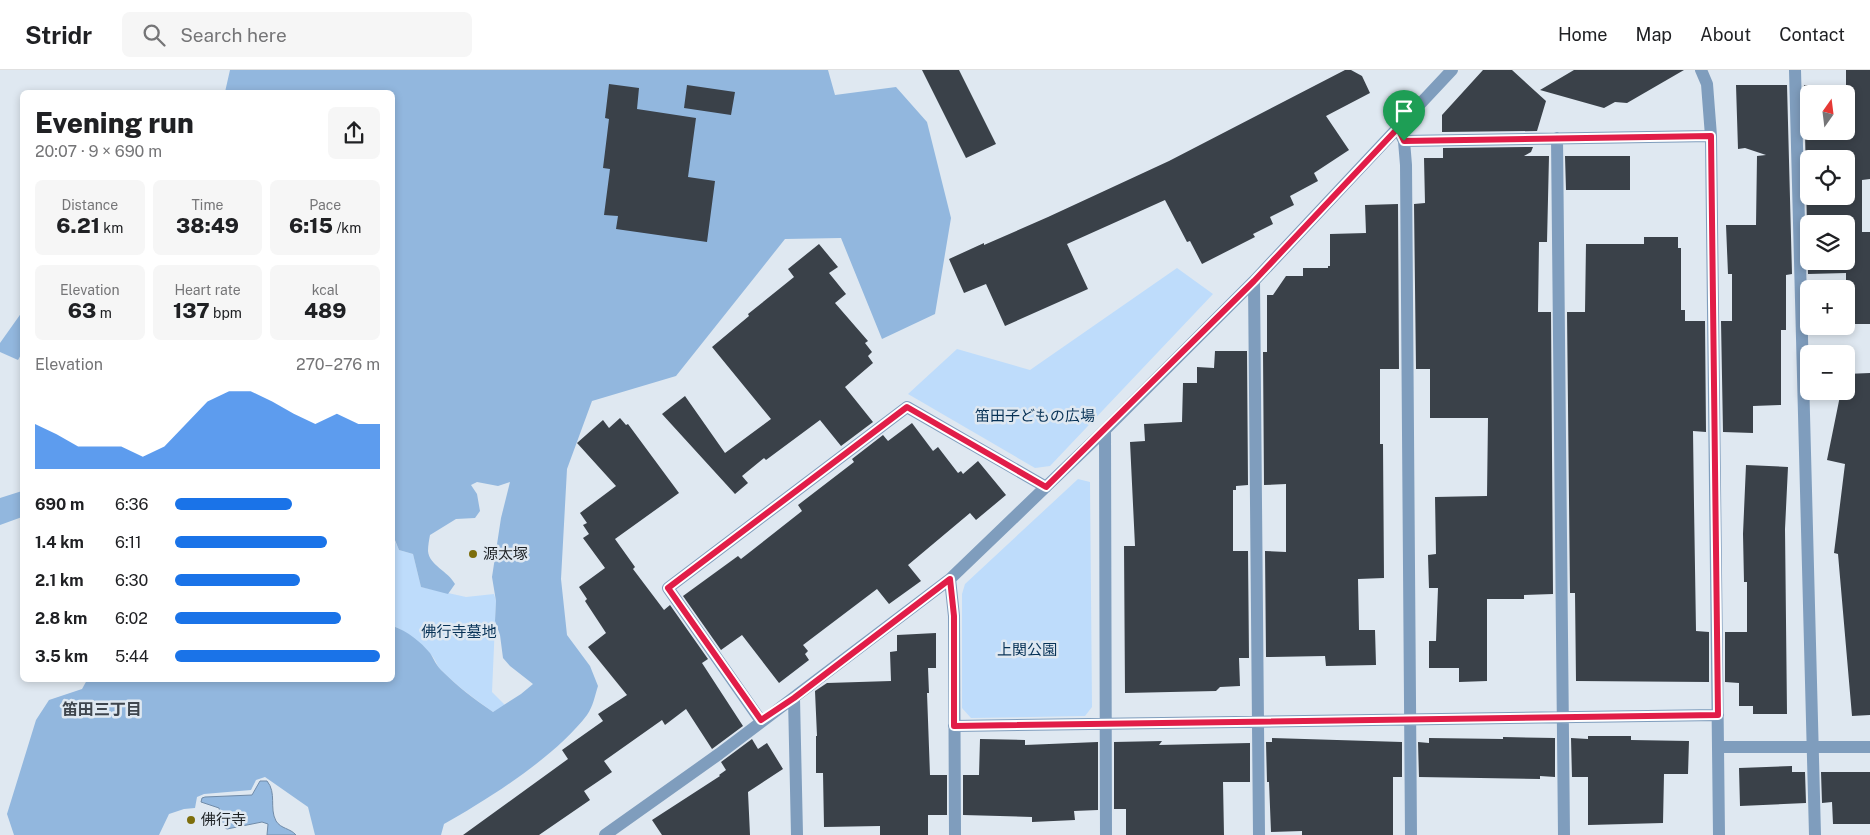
<!DOCTYPE html>
<meta charset="utf-8">
<style>
body{margin:0;font-family:"Public Sans","Noto Sans JP",sans-serif;background:#f6f6f6;color:#202124;height:100vh;display:flex;flex-direction:column;font-size:19px;white-space:nowrap}
*{box-sizing:border-box;margin:0}
p{font-size:16px;color:#757577}
.icon{flex:none;width:28px;height:28px;fill:none;stroke:currentColor;stroke-width:2;stroke-linecap:round;stroke-linejoin:round}
.map{position:relative;flex:1;overflow:hidden}
.sheet{position:absolute;left:20px;top:20px;width:375px;height:592px;display:flex;flex-direction:column;background:#fff;border-radius:8px;box-shadow:0 2px 8px #0003}
.sheet>*{flex:none}
.needle{width:32px;rotate:14deg}
.buttons{position:absolute;left:1800px;top:15px;display:grid;gap:10px}
.buttons a{display:grid;place-items:center;width:55px;height:55px;border-radius:8px;background:#fff;box-shadow:0 2px 8px #0003;font-size:25px}
.pin{position:absolute;display:grid;place-items:center;width:42px;height:42px;color:#fff;margin:-51px -21px;border-radius:50% 50% 50% 0;rotate:-45deg;box-shadow:0 0 5px #0007}
.pin .icon{rotate:45deg}
.round{display:grid;place-items:center;flex:none;width:52px;height:52px;border-radius:8px;background:#f6f6f6}
.headline{display:flex;align-items:center;justify-content:space-between;height:85px;padding:0 15px}
h1{font-size:28px;font-weight:800;line-height:38px}
.stats{display:grid;grid-template-columns:repeat(3,1fr);gap:8px;height:85px;padding:5px 15px}
.stats div{display:grid;align-content:center;border-radius:8px;background:#f6f6f6;text-align:center}
.stats b{font-size:21px;font-weight:800}
.stats small{font-size:14px;font-weight:400}
.stats p{font-size:14px}
.chart{height:140px;padding:10px 15px}
.chart p{display:flex;justify-content:space-between}
.chart svg{width:100%;height:90px;margin-top:5px;fill:#1a73e8;opacity:.7}
ul{padding:0 15px;list-style:none;font-size:16px}
li{display:grid;grid-template-columns:80px 60px 1fr;align-items:center;height:38px}
li i{height:12px;border-radius:6px;background:#1a73e8}
header{display:flex;align-items:center;gap:30px;box-sizing:border-box;height:70px;padding:0 25px;background:#fff;border-bottom:1px solid #e0e0e0}
header strong{font-size:24px}
nav{display:flex;gap:28px;margin-inline-start:auto;font-size:18px}
.search{width:350px;height:45px;background:#f6f6f6;display:flex;align-items:center;gap:12px;box-sizing:border-box;padding:0 18px;border-radius:8px;color:#757577;font-size:19px}
.map>svg:first-child{display:block}
.green{fill:#bedcfb}
.forest{fill:#92b7de}
.water{fill:#94b9e0;stroke:#708ba8}
.building{fill:#3a4149;fill-rule:evenodd}
.lines{fill:none;stroke-linecap:round;stroke-linejoin:round}
.minor{stroke:#7f9dbd;stroke-width:12}
.route-casing{stroke:#fff;stroke-width:10}
.route{stroke:#e11d48;stroke-width:6}
.poi-dot{fill:#7d6e0c;stroke:#dfe8f1;stroke-width:2}
.labels{text-anchor:middle;stroke-width:5;stroke-linejoin:round;paint-order:stroke}
.park-label{font-size:15px;fill:#073256;stroke:#dfe8f1}
.poi-label{font-size:15px;fill:#1d2124;stroke:#dfe8f1;text-anchor:start}
.neighbourhood-label{font-size:16px;font-weight:bold;fill:#3e454d;stroke:#dfe8f1}
</style>
<header>
<strong>Stridr</strong>
<div class="search"><svg class="icon" aria-label="search" viewBox="0 0 24 24"><circle cx="10" cy="10" r="6"/><path d="M15 15l6 6"/></svg>Search here</div>
<nav><a>Home</a><a>Map</a><a>About</a><a>Contact</a></nav>
</header>
<div class="map">
<svg width="1870" height="765" viewBox="0 0 1870 765">
<rect width="100%" height="100%" fill="#dfe8f1"/>
<path class="green" d="M1177,198L1213,224L1050,396L1035,398L908,324L957,279L1030,300Z
M1078,409L1090,412L1092,637L1085,646L971,648L962,638V524L965,514Z
M392,465L399,480L413,484L421,517L466,527L494,524L496,531L492,622L505,635L493,642C475,629 457,616 441,600C437,596 436,591 433,587C426,577 403,559 393,556Z"/>
<path class="forest" d="M230,0H828L835,25L896,17L927,52L951,148L935,244L882,269L841,168L785,169L676,306L592,331L567,399L561,509L567,565L590,596L598,616C595,625 593,637 587,645C556,686 489,729 444,754L441,765H315L308,737L265,707L256,710L251,720L204,724L197,727L195,738L184,739L169,744L159,765H14L7,744L36,650L49,630L82,619L87,610H392L393,556C407,561 421,572 430,583C434,589 436,595 441,600C457,616 474,629 493,642L521,624L533,614L510,596L503,588L500,565L495,551L496,531L492,507L501,448L510,412L498,416L477,412L471,415L477,424L480,441L475,448L456,449L430,465C429,470 428,476 428,481C429,495 448,501 455,514L448,524L421,517L413,484L399,480L393,465L392,22H225Z
M22,242V283L18,290L0,282V273Z
M22,421V447L0,455V428Z"/>
<path class="water" d="M260,711H267C277,723 269,738 276,751C281,759 290,758 296,765H267L268,754L262,752L227,759L224,757L219,738L201,732L202,728L205,727L252,725Z"/>
<path class="building" d="M922,0H959L996,74L966,88Z
M1345,0H1351L1362,6L1370,23L1326,46L1349,80L1314,103L1318,111L1290,126L1294,135L1270,147L1273,154L1253,164L1255,167L1202,194L1190,171L1187,172L1165,130L1067,174L1088,219L1005,256L986,214L964,223L949,189L984,173V175L1048,147L1169,91Z
M1483,0H1512L1546,31L1537,61L1442,62V45Z
M1574,0H1684L1627,33L1615,32L1604,38L1540,20Z
M1846,0H1870V109L1862,110V162H1870V254H1846V203L1808,204L1804,15L1846,16ZM1809,24H1846V61H1809ZM1809,89H1846V126H1809ZM1809,154H1846V191H1809Z
M609,14L639,18L637,39L696,48L688,107L715,111L707,172L616,159L618,146L604,145L610,99L603,98L609,49L605,48Z
M687,15L735,22L731,45L684,38Z
M1736,15H1787L1792,204L1786,205V260H1781V335L1753,336V363L1723,362L1721,251H1732V204H1728L1726,155H1756L1757,86L1766,85L1745,78L1738,79Z
M1533,77L1531,82L1524,86H1549L1547,172H1539L1538,242H1551L1553,524L1524,525V529H1487V611L1459,612V598H1429V571H1436L1438,518H1429L1428,485L1436,484L1435,427L1487,426L1488,348H1430V299H1416L1414,134L1425,133L1424,88H1443V78Z
M1565,86H1630V120H1566Z
M1398,134L1399,299H1380V374H1383L1384,508L1358,509L1359,560H1375L1376,595L1326,596L1325,586L1266,587L1265,481L1286,482V414L1264,415L1263,282H1267V225H1273L1286,206H1303V198H1328V196H1330V164L1366,163L1365,135Z
M1644,167H1678V178H1681V240H1685V251H1705L1706,362L1693,361L1694,435L1696,561L1709,562V612L1576,611L1575,523H1570L1567,242H1585L1586,174H1644Z
M819,174L838,197L829,203L846,224L835,233L868,271L865,273L872,282L868,286L873,293L845,317L873,352L841,376L820,350L766,390L764,388L742,406L748,413L735,424L662,344L685,326L725,383L771,349L712,277L749,246L748,244L794,207L788,199Z
M1215,281H1247L1248,415L1236,416V420H1233V481H1248L1249,588H1239L1240,616L1220,617L1216,621L1125,623L1124,476H1135L1130,372L1145,371L1144,354L1182,352L1183,313H1197V297L1214,298Z
M1870,303V645L1852,646L1838,484L1834,483L1845,394L1827,390L1841,321H1846V304Z
M620,348L626,355L628,354L679,423L615,469L635,497L633,499L664,540L670,535L708,589L702,593L743,656L712,679L686,639L665,655L662,650L604,691L612,702L584,721L590,730L539,765H463L568,689L562,680L603,651L598,644L627,625L588,577L606,563L585,531L587,529L579,517L605,498L583,468L589,464L583,455L587,453L580,443L616,416L577,373L603,350L609,358Z
M912,353L933,381L938,377L958,403L961,401L963,404L978,391L1006,425L976,450L970,443L908,495L921,511L889,534L877,519L803,575L808,581L805,584L809,590L779,613L742,565L721,580L683,526L738,486L741,489L802,441L798,435L854,392L852,389L883,365L888,371Z
M1746,395L1788,397L1785,459L1787,644H1753V636H1739V613L1725,612V562H1747V512H1744L1743,464Z
M936,563V598H928L929,623H927L930,705H947V745H928V765H880V756L824,757L823,703H816V666H817L815,621L827,613L891,611L890,582L897,581V565Z
M1588,666H1631V670L1689,671L1688,704H1664L1663,753L1588,755V707H1572L1571,668L1588,669Z
M1503,667L1555,668V707L1540,706V709L1419,707L1418,672L1429,673V668L1503,669Z
M1272,668L1402,672V707H1393V765H1302V761L1271,762L1269,712H1267L1266,672H1272Z
M752,669L758,679L767,673L783,699L748,722L750,765H662L652,750L720,706L719,705L726,700L721,692Z
M980,669L1025,670V675L1098,672V740L1074,741L1075,750L1032,752V747L963,745V705H979Z
M1162,671L1159,675L1250,673V712H1223L1224,765H1126V739H1114V672Z
M1792,696V702H1805L1806,733L1740,736L1739,698Z
M1821,702H1870V754H1833L1832,732L1822,733Z"/>
<g class="lines">
<path class="minor" d="M1701,0L1707,14L1711,66L1719,765
M1795,0L1815,765
M1398,58L1404,71L1406,95L1411,765
M1557,68L1564,765
M1404,71L1711,66
M1254,211L1259,765
M1105,360L1106,765
M950,509L954,546L955,765
M794,628L797,765
M761,651L668,518L907,337L1046,417
M954,656L1718,645
M1719,677H1870
M605,765L719,684L950,509L1105,360L1254,211L1452,0"/>
</g>
<g class="lines">
<g class="route-casing">
<path id="route" d="M1398,58L1404,71L1711,66L1718,645L954,656V546L950,509L794,628L761,650L668,518L907,337L1046,417L1254,211Z"/>
</g>
<use href="#route" class="route"/>
</g>
<g class="poi-dot">
<circle cx="473" cy="484" r="5"/>
<circle cx="191" cy="750" r="5"/>
</g>
<g class="labels">
<g class="park-label">
<text x="1035" y="351">笛田子どもの広場</text>
<text x="459" y="567">佛行寺墓地</text>
<text x="1027" y="585">上関公園</text>
</g>
<g class="poi-label">
<text x="483" y="489">源太塚</text>
<text x="201" y="755">佛行寺</text>
</g>
<g class="neighbourhood-label">
<text x="102" y="645">笛田三丁目</text>
</g>
</g>
</svg>
<div class="buttons">
<a><svg class="needle" viewBox="-14 -14 28 28"><path d="M0-13l5 13h-10z" fill="#e53935"/><path d="M0 13l5-13h-10z" fill="#757577"/></svg></a>
<a><svg class="icon" aria-label="locate" viewBox="0 0 24 24"><circle cx="12" cy="12" r="6"/><path d="M12 2v4M12 18v4M2 12h4M18 12h4"/></svg></a>
<a><svg class="icon" aria-label="layers" viewBox="0 0 24 24"><path d="M12 4l9 5-9 5-9-5zM3 14l9 5 9-5"/></svg></a>
<a>+</a>
<a>−</a>
</div>
<div class="pin" style="left:1404px;top:71px;background:#1e9e55"><svg class="icon" aria-label="arrive" viewBox="0 0 24 24"><path d="M6 21V4h12l-3 4 3 4H6"/></svg></div>
<section class="sheet">
<div class="headline"><div><h1>Evening run</h1><p>20:07 · 9 × 690 m</p></div><a class="round"><svg class="icon" aria-label="share" viewBox="0 0 24 24"><path d="M12 15V3M7 8l5-5 5 5M5 13v7h14v-7"/></svg></a></div>
<div class="stats">
<div><p>Distance</p><b>6.21<small> km</small></b></div>
<div><p>Time</p><b>38:49</b></div>
<div><p>Pace</p><b>6:15<small> /km</small></b></div>
</div>
<div class="stats">
<div><p>Elevation</p><b>63<small> m</small></b></div>
<div><p>Heart rate</p><b>137<small> bpm</small></b></div>
<div><p>kcal</p><b>489</b></div>
</div>
<div class="chart"><p><span>Elevation</span>270–276 m</p>
<svg viewBox="0 0 160 44" preserveAspectRatio="none"><path d="M0 44V22L10 27L20 33L30 33L40 33L50 38L60 33L70 22L80 11L90 6L100 6L110 11L120 17L130 22L140 17L150 22L160 22V44z"/></svg>
</div>
<ul>
<li><b>690 m</b>6:36<i style="width:57%"></i></li>
<li><b>1.4 km</b>6:11<i style="width:74%"></i></li>
<li><b>2.1 km</b>6:30<i style="width:61%"></i></li>
<li><b>2.8 km</b>6:02<i style="width:81%"></i></li>
<li><b>3.5 km</b>5:44<i style="width:100%"></i></li>
</ul>
</section>
</div>
